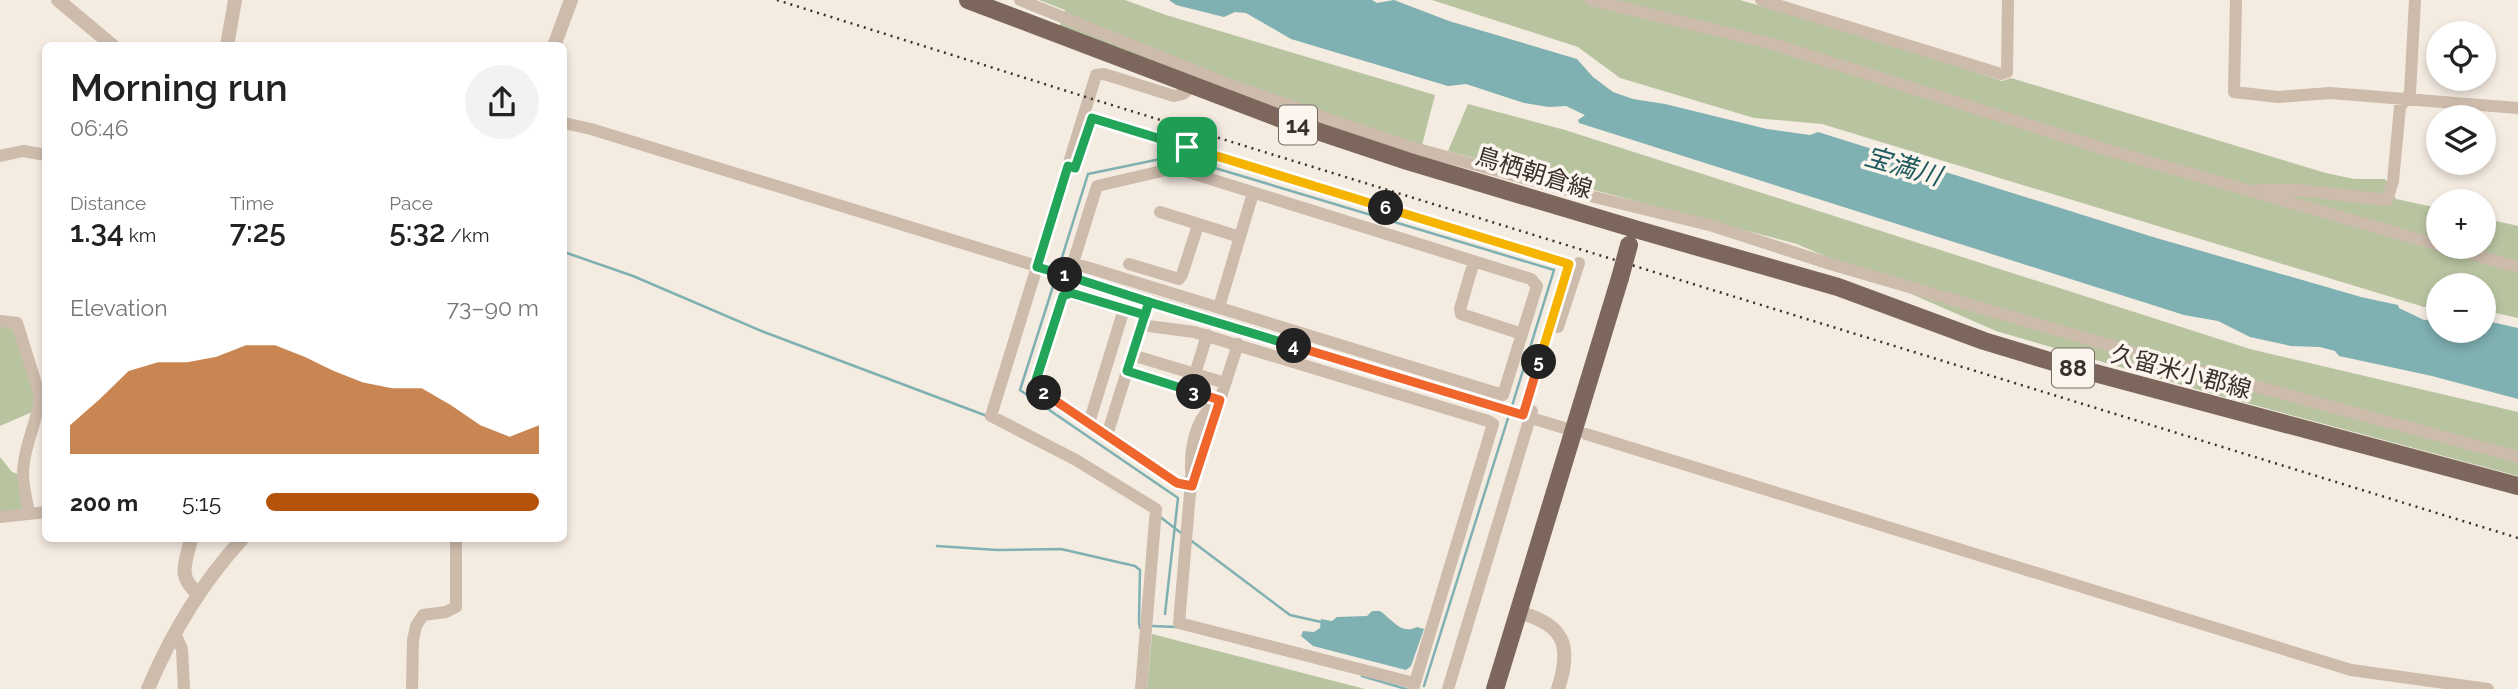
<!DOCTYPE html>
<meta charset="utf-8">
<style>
body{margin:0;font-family:Raleway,"Noto Sans JP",sans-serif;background:#f2f2f2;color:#222;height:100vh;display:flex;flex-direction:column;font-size:26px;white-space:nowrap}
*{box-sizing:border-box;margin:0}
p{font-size:23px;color:#767676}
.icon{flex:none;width:38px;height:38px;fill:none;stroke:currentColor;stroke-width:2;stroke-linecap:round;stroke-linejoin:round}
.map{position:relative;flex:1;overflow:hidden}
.panel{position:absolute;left:42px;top:42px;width:525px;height:500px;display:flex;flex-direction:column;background:#fff;border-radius:10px;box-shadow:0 4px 10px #0003}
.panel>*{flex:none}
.buttons{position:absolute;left:2426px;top:21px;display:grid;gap:14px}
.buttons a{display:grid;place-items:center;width:70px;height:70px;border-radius:50%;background:#fff;box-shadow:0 4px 10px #0003;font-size:35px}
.pin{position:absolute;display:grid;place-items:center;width:60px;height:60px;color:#fff;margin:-30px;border-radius:14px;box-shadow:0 4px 10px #0006}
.km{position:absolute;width:35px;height:35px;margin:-18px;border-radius:50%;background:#222;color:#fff;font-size:19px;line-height:35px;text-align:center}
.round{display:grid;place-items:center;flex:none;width:74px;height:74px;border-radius:37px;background:#f2f2f2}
.summary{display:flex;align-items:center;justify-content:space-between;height:119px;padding:0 28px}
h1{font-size:38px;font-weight:600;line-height:52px}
.metrics{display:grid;grid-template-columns:repeat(3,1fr);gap:10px;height:119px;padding:7px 28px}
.metrics div{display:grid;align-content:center}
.metrics b{font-size:30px;font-weight:600}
.metrics small{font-size:19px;font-weight:400}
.metrics p{font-size:19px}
.chart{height:196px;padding:14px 28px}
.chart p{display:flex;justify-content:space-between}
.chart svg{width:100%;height:126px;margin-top:7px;fill:#b45309;opacity:.7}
ul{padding:0 28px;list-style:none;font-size:23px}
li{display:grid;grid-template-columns:112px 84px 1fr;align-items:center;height:52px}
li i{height:18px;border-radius:9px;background:#b45309}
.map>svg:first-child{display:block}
.green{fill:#b8c4a0}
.water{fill:#7fb0b2}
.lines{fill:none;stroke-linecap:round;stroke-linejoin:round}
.stream{stroke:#7fb0b2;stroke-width:2.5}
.minor{stroke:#cdbbac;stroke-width:12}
.tertiary{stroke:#cdbbac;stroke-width:14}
.primary{stroke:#7d675c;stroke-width:18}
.rail{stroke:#3b302b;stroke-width:2.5;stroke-dasharray:2 5;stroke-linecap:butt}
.primary-bridge{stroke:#7d675c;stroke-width:18}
.split-1-casing{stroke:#fff;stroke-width:14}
.split-2-casing{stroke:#fff;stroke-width:14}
.split-3-casing{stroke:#fff;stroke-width:14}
.split-4-casing{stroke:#fff;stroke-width:14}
.split-5-casing{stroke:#fff;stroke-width:14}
.split-6-casing{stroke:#fff;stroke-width:14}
.split-7-casing{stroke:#fff;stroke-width:14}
.split-1{stroke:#22a559;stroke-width:9}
.split-2{stroke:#22a559;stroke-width:9}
.split-3{stroke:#f0652b;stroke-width:9}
.split-4{stroke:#22a559;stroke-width:9}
.split-5{stroke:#f0652b;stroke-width:9}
.split-6{stroke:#f5b400;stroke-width:9}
.split-7{stroke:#f5b400;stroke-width:9}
.labels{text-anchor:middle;stroke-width:7;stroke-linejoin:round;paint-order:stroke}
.shield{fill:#fbf5ee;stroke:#756b66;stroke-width:2}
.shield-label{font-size:23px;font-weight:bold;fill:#3b302b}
.street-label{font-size:24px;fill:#3b302b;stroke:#fbf5ee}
.water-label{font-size:26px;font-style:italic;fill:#1f5a5e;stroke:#fbf5ee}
</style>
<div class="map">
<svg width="2518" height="689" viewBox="0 0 2518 689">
<rect width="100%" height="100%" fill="#f4ebe1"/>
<path class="green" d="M1039,0H1125L1166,15L1435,95L1422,145L1307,119L1059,28L1065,10Z
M1432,0H1740L1877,39L2002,81L2011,78L2326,173L2354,179H2385L2396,199L2438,208V247H2483V218L2518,226V318L2483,310V285H2438V307H2424L1822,124L1754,118L1620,78L1578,47Z
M1468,104L1565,130L2250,349L2518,412V476L2213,394L1996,331L1797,244L1448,151Z
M0,325H12L36,386L32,412L0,426Z
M0,457L12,472L21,475L25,511L0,515Z
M1152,634L1365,689H1147Z"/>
<path class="water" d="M1169,0H1372L1377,3L1394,0L1449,21L1577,59L1593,77L1613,92L1633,99L1665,104L1767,129L1810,135L1818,132L2153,237L2361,297L2398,305L2399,308L2424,320L2438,319V331H2483V320L2518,328V399L2432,376L2339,356L2335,351L2320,347L2291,346L2250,337L2218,321L2184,315L1579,123L1578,120L1585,115L1566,106L1549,107L1524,103L1466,84L1448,86L1291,39L1246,13L1235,12L1224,17L1176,5Z
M1372,611H1380C1393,620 1401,635 1417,627L1424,629L1411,666L1406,670L1313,646L1301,636L1303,631L1314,632L1320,628L1321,619L1332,621L1337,617L1367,616Z"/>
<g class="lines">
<path class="stream" d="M564,252L633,276L764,332L987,416
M1059,267L1088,174L1175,156L1554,270L1512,406
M1056,277L1020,390L1178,498L1165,614
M1159,516L1181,533
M1189,539L1290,615L1321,622
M937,546L997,550L1061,549L1135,566L1140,570L1139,622L1140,628H1142
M1152,626L1176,627
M1362,676L1406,689
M1424,686L1509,415"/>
<path class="minor" d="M1020,0L1233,86L1407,146L1578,193L1713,226L1830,264L2195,370L2518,457
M1591,0L1773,44L2101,148L2438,245
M1761,0L2001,74L2007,72L2008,0
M2236,0L2234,92L2278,97L2330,93L2518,108
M564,123L591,129L1564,428
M1087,131L1092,118L1569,264L1523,415
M0,156L23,151L46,155
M1175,168L1531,279L1537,286L1503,395L1073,263L1097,186Z
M2258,190H2299L2387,200L2393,181L2400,107L2410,93L2415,0
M1160,212L1240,237
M2446,247L2518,267
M1474,261L1460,309L1461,314L1522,334
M1129,264L1179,279L1182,275L1198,225
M1219,307L1253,193
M1145,315L1066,293L1063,296L1036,380L1039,389L1177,483L1192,486C1189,457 1191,421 1217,402
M0,321L17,323L40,396C38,419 27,439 24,462C21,479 26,496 29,513
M1141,325L1194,332L1488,421L1493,424L1413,689
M1558,327L1579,263
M1238,344L1190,493L1179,623L1414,683
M1132,355L1225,383
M1127,371L1220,400
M1195,374L1207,335
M1089,423L1124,309
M1586,434L2351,670L2488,689
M1107,435L1144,317
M0,517L46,512
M175,633L182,649L184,689
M412,689L413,640L416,626L423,615L446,612L456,607V539
M1141,689L1156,509L1076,460L991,416L1096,75L1104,74L1174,96L1183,94L1191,87
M1448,689L1532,411"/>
<path class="tertiary" d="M58,0L113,46
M227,46L235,0
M554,46L571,0
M191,539C186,563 176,577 199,594
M1518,612C1563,624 1573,644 1558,689
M148,689C171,634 202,583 242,539"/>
<path class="primary" d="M968,0L1284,120L1407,161L1635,229L1838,287L1984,341L2050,361L2518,486
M1495,689L1620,278"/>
<path class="rail" d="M777,0L1089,98L2518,538"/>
<path class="primary-bridge" d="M1620,278L1629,245"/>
</g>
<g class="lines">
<g class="split-1-casing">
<path id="split-1" d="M1065,275L1037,267L1068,166L1075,168L1092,118L1187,147"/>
</g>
<g class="split-2-casing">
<path id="split-2" d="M1044,393L1039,389L1036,380L1063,296L1071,293L1145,315L1149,302L1065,275"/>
</g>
<g class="split-3-casing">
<path id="split-3" d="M1044,393L1177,483L1192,486L1220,400L1194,392"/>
</g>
<g class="split-4-casing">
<path id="split-4" d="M1194,392L1127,371L1149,302L1294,346"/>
</g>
<g class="split-5-casing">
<path id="split-5" d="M1294,346L1523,415L1539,362"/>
</g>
<g class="split-6-casing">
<path id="split-6" d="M1386,208L1569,264L1539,362"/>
</g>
<g class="split-7-casing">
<path id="split-7" d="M1187,147L1386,208"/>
</g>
<use href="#split-1" class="split-1"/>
<use href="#split-2" class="split-2"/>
<use href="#split-3" class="split-3"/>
<use href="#split-4" class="split-4"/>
<use href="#split-5" class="split-5"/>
<use href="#split-6" class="split-6"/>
<use href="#split-7" class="split-7"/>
</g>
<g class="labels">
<g class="shield">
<rect x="1279" y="105.5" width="38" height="39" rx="5"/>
<rect x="2052" y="348.5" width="42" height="39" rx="5"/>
</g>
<g class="shield-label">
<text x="1298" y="133">14</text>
<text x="2073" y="376">88</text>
</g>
<g class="street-label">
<text transform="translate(1534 173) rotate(17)" y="8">鳥栖朝倉線</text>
<text transform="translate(2181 372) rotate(15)" y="8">久留米小郡線</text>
</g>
<g class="water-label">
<text transform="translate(1903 166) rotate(16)" y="9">宝満川</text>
</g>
</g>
</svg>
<div class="buttons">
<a><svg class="icon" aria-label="locate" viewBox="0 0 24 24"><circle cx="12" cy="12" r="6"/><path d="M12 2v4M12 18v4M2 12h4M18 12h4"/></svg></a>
<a><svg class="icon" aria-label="layers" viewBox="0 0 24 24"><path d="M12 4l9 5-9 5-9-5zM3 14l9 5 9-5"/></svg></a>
<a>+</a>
<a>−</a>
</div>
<div class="pin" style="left:1187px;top:147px;background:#1e9e55"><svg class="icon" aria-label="arrive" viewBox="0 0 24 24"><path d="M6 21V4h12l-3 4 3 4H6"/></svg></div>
<b class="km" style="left:1065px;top:275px">1</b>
<b class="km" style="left:1044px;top:393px">2</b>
<b class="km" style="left:1194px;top:392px">3</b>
<b class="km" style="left:1294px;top:346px">4</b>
<b class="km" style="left:1539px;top:362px">5</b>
<b class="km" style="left:1386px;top:208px">6</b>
<section class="panel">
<div class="summary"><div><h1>Morning run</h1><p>06:46</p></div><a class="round"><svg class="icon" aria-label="share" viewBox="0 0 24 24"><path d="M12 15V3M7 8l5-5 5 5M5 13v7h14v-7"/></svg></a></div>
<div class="metrics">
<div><p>Distance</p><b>1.34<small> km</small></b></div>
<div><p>Time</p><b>7:25</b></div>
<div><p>Pace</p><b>5:32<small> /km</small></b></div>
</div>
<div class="chart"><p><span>Elevation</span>73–90 m</p>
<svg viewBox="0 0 160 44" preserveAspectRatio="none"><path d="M0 44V34L10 25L20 15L30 12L40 12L50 10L60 6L70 6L80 10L90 15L100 19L110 21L120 21L130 27L140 34L150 38L160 34V44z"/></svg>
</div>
<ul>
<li><b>200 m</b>5:15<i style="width:100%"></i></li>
</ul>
</section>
</div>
